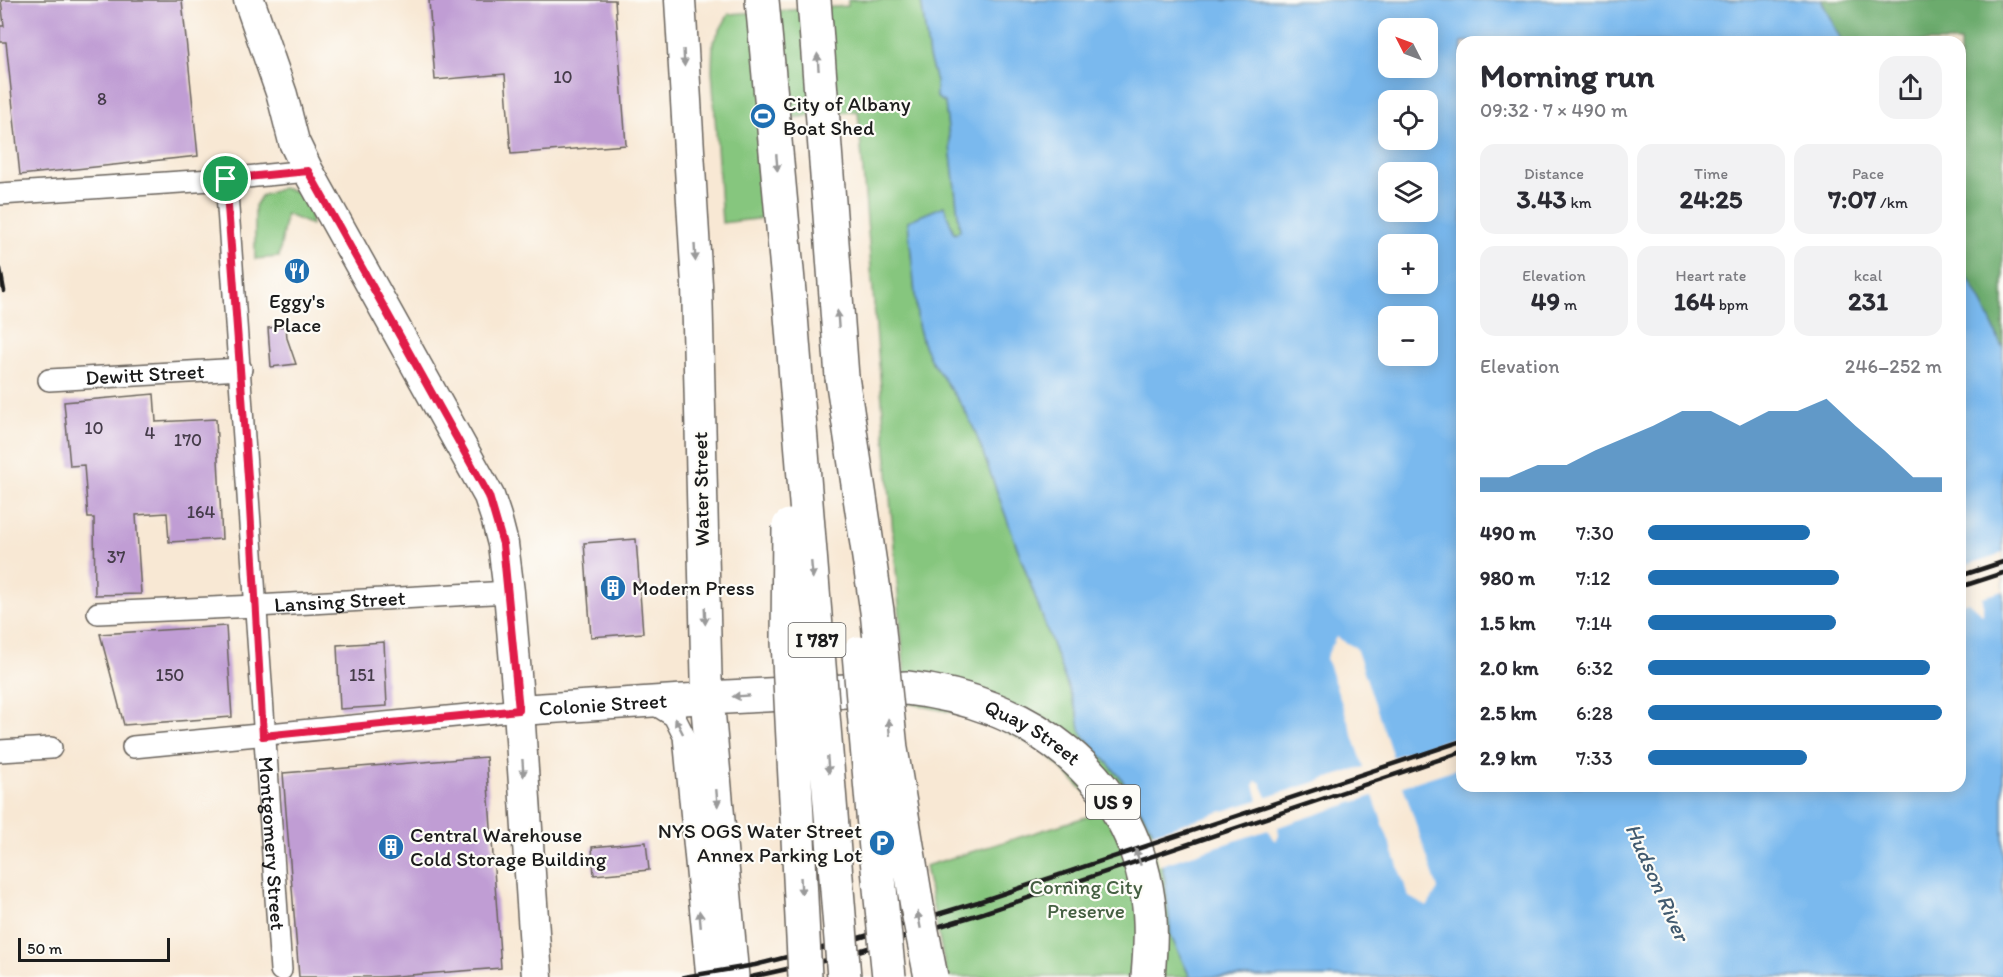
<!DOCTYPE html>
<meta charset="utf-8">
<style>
body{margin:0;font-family:Itim,sans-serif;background:#f2f2f3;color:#2b2b33;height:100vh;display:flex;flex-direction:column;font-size:22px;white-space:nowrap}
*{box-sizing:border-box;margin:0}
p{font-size:20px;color:#7c7c81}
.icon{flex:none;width:33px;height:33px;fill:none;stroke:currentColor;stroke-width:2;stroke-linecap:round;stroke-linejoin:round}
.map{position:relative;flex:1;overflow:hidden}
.side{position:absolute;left:1456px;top:36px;width:510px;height:756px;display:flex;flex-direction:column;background:#fff;border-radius:18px;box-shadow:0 3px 15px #0003}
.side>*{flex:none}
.needle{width:39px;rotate:312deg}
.controls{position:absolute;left:1378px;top:18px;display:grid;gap:12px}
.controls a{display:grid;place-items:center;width:60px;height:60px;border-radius:12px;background:#fff;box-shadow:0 3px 15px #0003;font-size:30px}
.scale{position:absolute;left:18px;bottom:15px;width:152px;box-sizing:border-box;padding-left:6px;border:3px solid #1c1c1c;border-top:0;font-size:16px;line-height:21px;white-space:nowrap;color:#1c1c1c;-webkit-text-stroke:4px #fdfcf7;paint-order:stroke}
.pin{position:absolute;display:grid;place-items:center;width:51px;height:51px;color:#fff;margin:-26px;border:3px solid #fff;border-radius:50%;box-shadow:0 2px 6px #0007}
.round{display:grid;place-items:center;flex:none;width:63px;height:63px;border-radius:18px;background:#f2f2f3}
.headline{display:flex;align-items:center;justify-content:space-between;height:102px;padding:0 24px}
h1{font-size:33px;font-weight:700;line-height:45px}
.figures{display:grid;grid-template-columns:repeat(3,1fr);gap:9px;height:102px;padding:6px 24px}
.figures div{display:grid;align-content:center;border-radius:15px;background:#f2f2f3;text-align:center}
.figures b{font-size:26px;font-weight:700}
.figures small{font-size:16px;font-weight:400}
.figures p{font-size:16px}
.chart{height:168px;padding:12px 24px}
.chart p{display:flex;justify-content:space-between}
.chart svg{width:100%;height:108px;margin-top:6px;fill:#1f6fb2;opacity:.7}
ul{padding:0 24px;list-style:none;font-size:20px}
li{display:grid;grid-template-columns:96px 72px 1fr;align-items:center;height:45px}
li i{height:15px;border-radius:8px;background:#1f6fb2}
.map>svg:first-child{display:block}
.green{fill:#86c67e;stroke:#51714d;stroke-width:1.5}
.forest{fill:#6cab6d;stroke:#446444;stroke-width:1.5}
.water{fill:#7ab9ee;stroke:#4b6a85;stroke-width:1.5;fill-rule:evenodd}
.pier{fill:#f8e8d4}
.building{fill:#c09dd4}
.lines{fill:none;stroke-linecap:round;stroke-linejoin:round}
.street-casing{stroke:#69635c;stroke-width:24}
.secondary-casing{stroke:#69635c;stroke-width:33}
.primary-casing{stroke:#69635c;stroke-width:36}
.highway-casing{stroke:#69635c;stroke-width:36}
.street{stroke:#fff;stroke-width:21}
.secondary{stroke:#fff;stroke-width:30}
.primary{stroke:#fff;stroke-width:33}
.highway{stroke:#fff;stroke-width:33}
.rail{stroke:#1c1c1c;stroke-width:4.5}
.highway-bridge-casing{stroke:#69635c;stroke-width:36;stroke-linecap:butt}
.highway-bridge{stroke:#fff;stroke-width:33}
.oneway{fill:#999}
.route-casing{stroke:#fff;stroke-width:12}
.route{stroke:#e11d48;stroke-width:8}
.labels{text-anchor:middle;stroke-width:4.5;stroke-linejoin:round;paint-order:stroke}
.number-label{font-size:18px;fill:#453c4a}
.shield{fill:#fdfcf7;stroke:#605f5e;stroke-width:1.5}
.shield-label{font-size:20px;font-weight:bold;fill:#1c1c1c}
.poi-label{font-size:21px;fill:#1c1c1c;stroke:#fdfcf7;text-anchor:start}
.street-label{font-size:21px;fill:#1c1c1c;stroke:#fdfcf7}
.park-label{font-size:21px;fill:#466043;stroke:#fdfcf7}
.water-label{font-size:22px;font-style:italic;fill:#425b70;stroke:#fdfcf7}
</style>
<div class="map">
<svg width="2003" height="977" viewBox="0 0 2003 977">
<rect width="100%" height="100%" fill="#fdfcf7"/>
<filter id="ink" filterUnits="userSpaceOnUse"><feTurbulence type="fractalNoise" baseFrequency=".0167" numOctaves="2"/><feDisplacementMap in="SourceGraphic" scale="12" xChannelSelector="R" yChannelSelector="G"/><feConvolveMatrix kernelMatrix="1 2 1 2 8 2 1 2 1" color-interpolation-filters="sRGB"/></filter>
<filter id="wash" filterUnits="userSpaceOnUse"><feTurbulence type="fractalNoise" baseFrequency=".008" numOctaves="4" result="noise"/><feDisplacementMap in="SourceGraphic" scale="24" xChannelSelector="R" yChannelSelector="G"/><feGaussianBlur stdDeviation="1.35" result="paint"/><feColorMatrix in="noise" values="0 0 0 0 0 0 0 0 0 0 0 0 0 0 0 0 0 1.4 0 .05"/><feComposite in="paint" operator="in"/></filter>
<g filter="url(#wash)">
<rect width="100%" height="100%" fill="#f8e8d4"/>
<path class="green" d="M848,0H921L929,57L936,81V97L945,103L960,231L954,233L944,206L908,222L918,325L923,343L930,359L963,407L975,431L1078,715L1080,729L1121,778L1152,829L1165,879L1171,936L1190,977H947L925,866L1099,813L1092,799L1043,750L976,717L907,703L858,111L764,121L773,217L722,223L712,70L713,42L729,14L848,6Z
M282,188C306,192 313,201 311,225L286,214L279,257L255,259V206L261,196Z"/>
<path class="forest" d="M1821,0H2003V349L1984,307L1961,264L1960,42H1842Z"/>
<path class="water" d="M921,0H1821L1842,42H1462V786H1960L1961,264L1984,307L2003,349V977H1190L1171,936L1165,879L1152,829L1121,778L1084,736L1080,729L1078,715L975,431L963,407L930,359L923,343L918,325L908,221L944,206L954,233L960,231L945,103L936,97V81L929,57ZM1389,28H1428V68H1389ZM1389,100H1428V140H1389ZM1389,172H1428V212H1389ZM1389,244H1428V284H1389ZM1389,316H1428V356H1389Z"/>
<path class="pier" d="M2003,553V591L1983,597V615L1968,602L1961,604V559L1969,564Z
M1336,637L1356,648L1393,757L1462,735V767L1403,786L1438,889L1427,907L1409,897L1373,796L1278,827L1279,836L1276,841L1273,839L1268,830L1158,866L1150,834L1258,800L1254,785L1255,781L1260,782L1267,797L1364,767L1326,658Z"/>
<g id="blocks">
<path class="building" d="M1,0H182L198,156L20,175L6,42H0V26H4Z
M429,0H615L626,145L511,154L505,74L435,80Z
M286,326L287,338L296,364L271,367L268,328Z
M154,394L156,422L216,419L222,539L169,542L167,513L136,515L141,594L95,595L94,518H88L84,465L70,466L64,402Z
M636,539L643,633L591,637L584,543Z
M226,626L232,717L124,725L100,634Z
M384,642L387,706L340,709L337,645Z
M486,757L501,968L384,977H299L283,773Z
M646,842L649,870L594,875L592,847Z"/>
</g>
</g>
<g filter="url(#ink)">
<use href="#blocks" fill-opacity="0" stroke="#69635c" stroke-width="1.5"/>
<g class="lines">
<g class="street-casing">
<g id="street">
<path id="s1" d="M226,179C246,443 261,707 281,970"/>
<path d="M0,194L226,179L308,171"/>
<path id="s2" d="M49,380L241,369"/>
<path id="s3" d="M98,613L256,606L509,592"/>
<path d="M653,703L674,716L684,736L707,977"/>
<path d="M133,747L519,710"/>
<path d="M0,751L51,748"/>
</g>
</g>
<g class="secondary-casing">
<g id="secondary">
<path d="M249,0L282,95L294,142L308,171L475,471L489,496L496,517L503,544L509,592L519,710L537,977"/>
<path id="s4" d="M519,710L707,698L697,285L680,0"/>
</g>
</g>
<g class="primary-casing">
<g id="primary">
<path id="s5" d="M732,977L707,698L907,688C1027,701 1131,774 1148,899C1152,925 1150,952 1148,977"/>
</g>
</g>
<g class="highway-casing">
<path id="highway" d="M762,0L790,303
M814,0L842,377"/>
</g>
<use href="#street" class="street"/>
<use href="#secondary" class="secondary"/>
<use href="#primary" class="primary"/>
<use href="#highway" class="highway"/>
<path class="rail" d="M0,269L4,291
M1960,576L2003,562
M1960,587L2003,573
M684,977L755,965L842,943L978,902L1462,741
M751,977L832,959L983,913L1462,752"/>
<g class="highway-bridge-casing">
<path id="highway-bridge" d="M790,303L844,977
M842,377L877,611L891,749L917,906L931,977
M789,526L788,641L805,977
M859,653L876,849L889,977"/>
</g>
<use href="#highway-bridge" class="highway-bridge"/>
</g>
<defs><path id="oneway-solid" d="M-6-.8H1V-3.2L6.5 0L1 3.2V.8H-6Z" transform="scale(1.5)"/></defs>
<g class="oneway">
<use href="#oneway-solid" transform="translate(684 58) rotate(87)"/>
<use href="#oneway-solid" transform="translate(818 62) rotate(-94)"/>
<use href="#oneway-solid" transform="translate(777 163) rotate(85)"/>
<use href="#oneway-solid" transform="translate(695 253) rotate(87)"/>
<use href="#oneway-solid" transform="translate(838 319) rotate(-94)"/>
<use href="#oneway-solid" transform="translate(812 570) rotate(85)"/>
<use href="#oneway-solid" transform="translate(705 616) rotate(88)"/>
<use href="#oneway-solid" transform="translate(741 696) rotate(176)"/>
<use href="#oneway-solid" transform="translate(679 726) rotate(-117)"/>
<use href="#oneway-solid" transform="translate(889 727) rotate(-96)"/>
<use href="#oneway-solid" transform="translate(828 765) rotate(85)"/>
<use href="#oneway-solid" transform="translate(523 768) rotate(86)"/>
<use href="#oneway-solid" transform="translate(717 798) rotate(85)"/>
<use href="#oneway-solid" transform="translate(1138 857) rotate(-108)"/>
<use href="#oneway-solid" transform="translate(801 886) rotate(87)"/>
<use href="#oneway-solid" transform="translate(700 919) rotate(-95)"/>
<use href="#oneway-solid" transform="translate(919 920) rotate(-101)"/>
</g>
</g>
<g class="lines" filter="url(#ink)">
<g class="route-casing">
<path id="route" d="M308,171L489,496L503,544L519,710L263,736L249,491L226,179Z"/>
</g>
<use href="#route" class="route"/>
</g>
<defs>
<g id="stadium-disc" transform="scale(1.35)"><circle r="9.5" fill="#1f6fb2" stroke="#fdfcf7"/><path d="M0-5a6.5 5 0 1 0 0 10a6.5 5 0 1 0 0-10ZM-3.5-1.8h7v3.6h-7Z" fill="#fff"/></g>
<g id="restaurant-disc" transform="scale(1.35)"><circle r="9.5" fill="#1f6fb2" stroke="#fdfcf7"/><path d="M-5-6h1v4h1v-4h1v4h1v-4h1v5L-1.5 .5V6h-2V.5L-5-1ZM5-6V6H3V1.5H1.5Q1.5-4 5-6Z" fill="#fff"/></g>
<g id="building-disc" transform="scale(1.35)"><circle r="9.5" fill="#1f6fb2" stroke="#fdfcf7"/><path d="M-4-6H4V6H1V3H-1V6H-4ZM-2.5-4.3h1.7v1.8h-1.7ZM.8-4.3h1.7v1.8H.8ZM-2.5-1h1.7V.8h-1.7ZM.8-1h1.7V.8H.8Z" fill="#fff"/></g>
<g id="parking-disc" transform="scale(1.35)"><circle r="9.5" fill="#1f6fb2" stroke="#fdfcf7"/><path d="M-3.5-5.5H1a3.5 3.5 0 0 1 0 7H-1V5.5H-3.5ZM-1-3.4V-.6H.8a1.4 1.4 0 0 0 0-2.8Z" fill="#fff"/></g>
</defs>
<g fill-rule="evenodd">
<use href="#stadium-disc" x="763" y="116"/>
<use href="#restaurant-disc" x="297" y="271"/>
<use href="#building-disc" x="613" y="588"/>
<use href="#parking-disc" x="882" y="843"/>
<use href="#building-disc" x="391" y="847"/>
</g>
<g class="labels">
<g class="number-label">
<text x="563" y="83">10</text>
<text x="102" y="105">8</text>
<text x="94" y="434">10</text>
<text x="150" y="439">4</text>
<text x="188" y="446">170</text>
<text x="201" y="518">164</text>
<text x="116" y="563">37</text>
<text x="170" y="681">150</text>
<text x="362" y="681">151</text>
</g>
<g class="shield">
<rect x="788.5" y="623" width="57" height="34" rx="4.5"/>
<rect x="1086" y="785" width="54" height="34" rx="4.5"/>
</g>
<g class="shield-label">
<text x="817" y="647">I 787</text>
<text x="1113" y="809">US 9</text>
</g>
<g class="poi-label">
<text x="783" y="111">City of Albany<tspan x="783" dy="24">Boat Shed</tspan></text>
<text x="297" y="308" text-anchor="middle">Eggy's<tspan x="297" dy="24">Place</tspan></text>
<text x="632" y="595">Modern Press</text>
<text x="862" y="838" text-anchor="end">NYS OGS Water Street<tspan x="862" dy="24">Annex Parking Lot</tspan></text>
<text x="410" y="842">Central Warehouse<tspan x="410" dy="24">Cold Storage Building</tspan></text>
</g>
<g class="street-label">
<text dy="7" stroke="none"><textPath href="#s2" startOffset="96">Dewitt Street</textPath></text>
<text transform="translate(701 489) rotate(-91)" y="7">Water Street</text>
<text dy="7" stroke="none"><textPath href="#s3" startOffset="242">Lansing Street</textPath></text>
<text dy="7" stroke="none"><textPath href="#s4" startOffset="84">Colonie Street</textPath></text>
<text dy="7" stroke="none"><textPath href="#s5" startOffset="615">Quay Street</textPath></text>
<text dy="7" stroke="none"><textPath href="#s1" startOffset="666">Montgomery Street</textPath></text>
</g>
<g class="park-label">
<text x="1086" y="894">Corning City<tspan x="1086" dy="24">Preserve</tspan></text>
</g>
<g class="water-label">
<text transform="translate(1658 882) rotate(66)" y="8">Hudson River</text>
</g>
</g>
</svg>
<div class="controls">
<a><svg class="needle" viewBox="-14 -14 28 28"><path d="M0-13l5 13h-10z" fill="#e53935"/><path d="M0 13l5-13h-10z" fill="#7c7c81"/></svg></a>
<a><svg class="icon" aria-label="locate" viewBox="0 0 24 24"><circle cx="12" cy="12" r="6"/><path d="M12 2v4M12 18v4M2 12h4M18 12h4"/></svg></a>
<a><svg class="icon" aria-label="layers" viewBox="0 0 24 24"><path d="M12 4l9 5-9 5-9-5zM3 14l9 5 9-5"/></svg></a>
<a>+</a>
<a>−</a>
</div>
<div class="scale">50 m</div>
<div class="pin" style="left:226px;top:179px;background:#1e9e55"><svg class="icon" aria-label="arrive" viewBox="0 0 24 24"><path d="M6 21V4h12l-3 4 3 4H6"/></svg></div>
<section class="side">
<div class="headline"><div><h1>Morning run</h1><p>09:32 · 7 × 490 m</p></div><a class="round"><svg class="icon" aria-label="share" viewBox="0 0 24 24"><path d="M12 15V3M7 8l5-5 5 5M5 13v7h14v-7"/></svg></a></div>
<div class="figures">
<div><p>Distance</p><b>3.43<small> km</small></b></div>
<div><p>Time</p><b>24:25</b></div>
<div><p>Pace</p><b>7:07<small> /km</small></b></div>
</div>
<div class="figures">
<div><p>Elevation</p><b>49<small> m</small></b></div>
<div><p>Heart rate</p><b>164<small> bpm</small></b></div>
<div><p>kcal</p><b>231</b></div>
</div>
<div class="chart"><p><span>Elevation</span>246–252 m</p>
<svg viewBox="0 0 160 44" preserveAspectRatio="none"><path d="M0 44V38L10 38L20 33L30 33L40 27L50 22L60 17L70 11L80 11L90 17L100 11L110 11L120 6L130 17L140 27L150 38L160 38V44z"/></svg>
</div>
<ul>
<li><b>490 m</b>7:30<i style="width:55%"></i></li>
<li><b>980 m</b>7:12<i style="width:65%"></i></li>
<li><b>1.5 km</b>7:14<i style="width:64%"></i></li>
<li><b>2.0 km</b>6:32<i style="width:96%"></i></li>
<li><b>2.5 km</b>6:28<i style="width:100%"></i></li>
<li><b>2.9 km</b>7:33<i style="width:54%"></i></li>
</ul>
</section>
</div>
